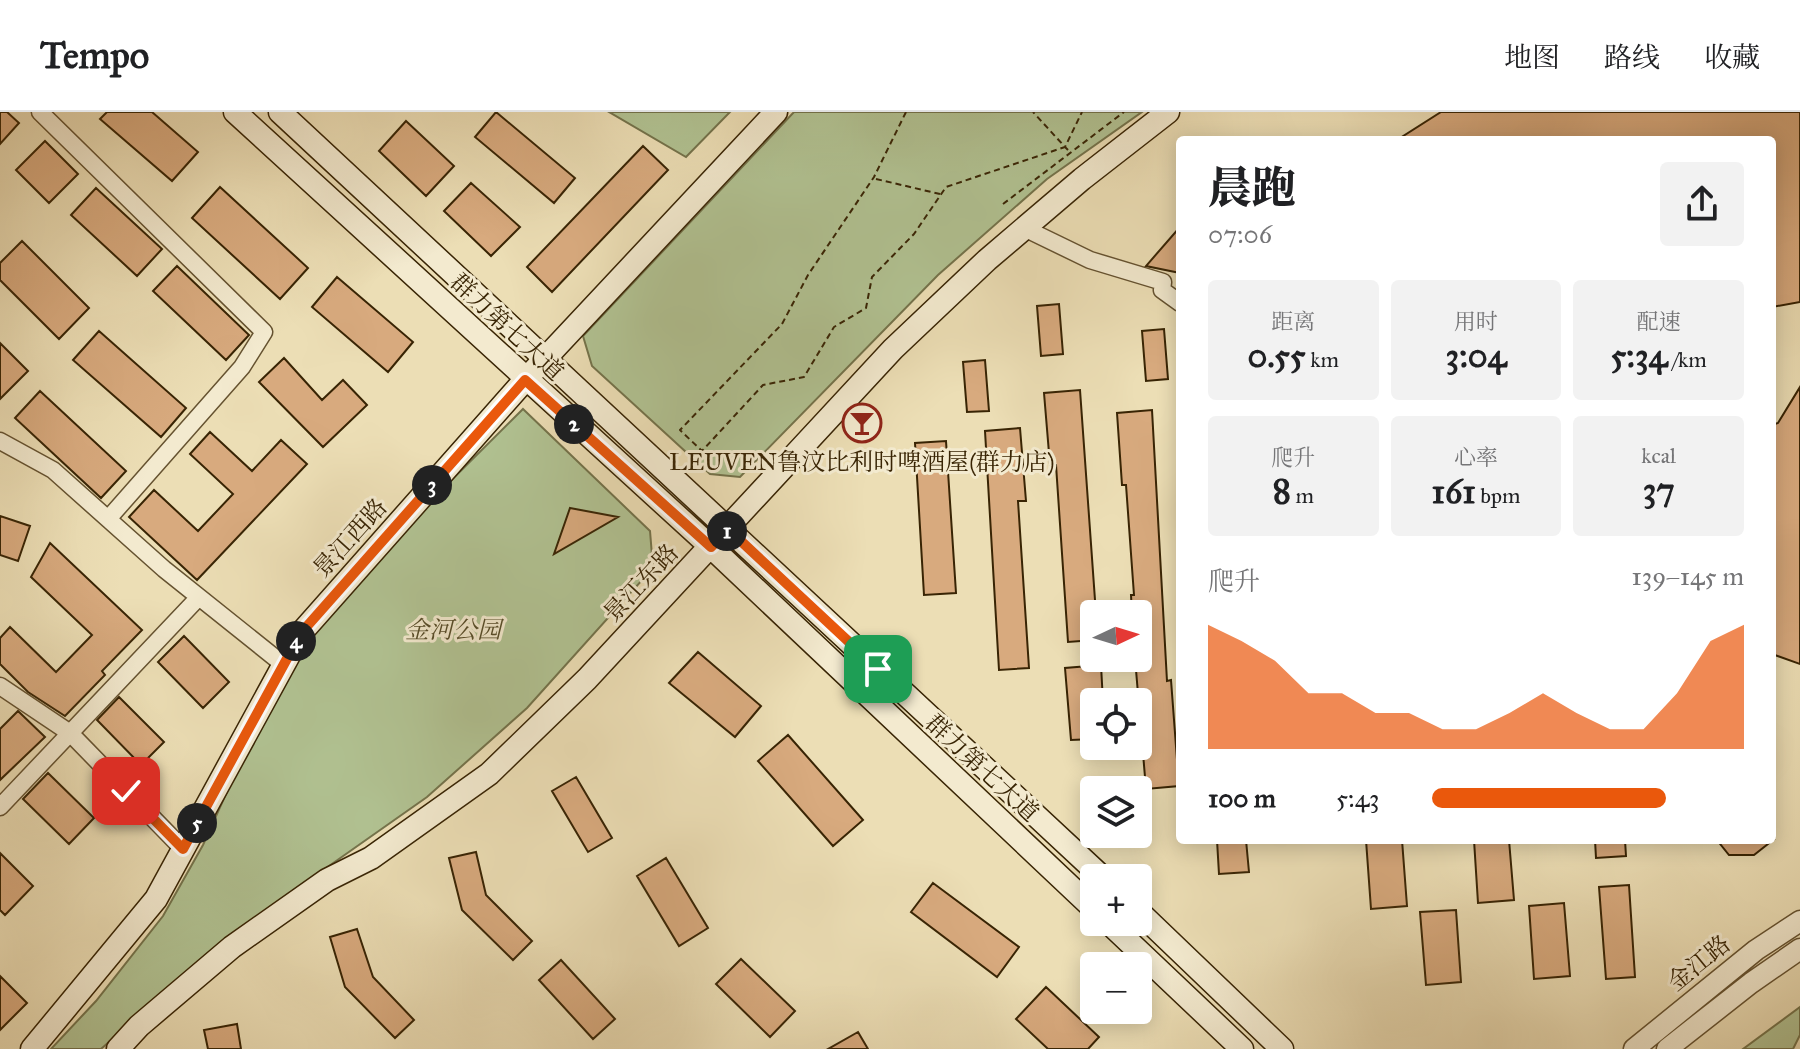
<!DOCTYPE html>
<html lang="zh">
<meta charset="utf-8">
<style>
body{margin:0;font-family:"IM FELL Great Primer","Noto Serif SC",serif;background:#f2f2f2;color:#202124;height:100vh;display:flex;flex-direction:column;font-size:30px;white-space:nowrap}
*{box-sizing:border-box;margin:0}
p{font-size:26px;color:#757577}
.icon{flex:none;width:44px;height:44px;fill:none;stroke:currentColor;stroke-width:2;stroke-linecap:round;stroke-linejoin:round}
.map{position:relative;flex:1;overflow:hidden}
.side{position:absolute;left:1176px;top:24px;width:600px;height:708px;display:flex;flex-direction:column;background:#fff;border-radius:8px;box-shadow:0 4px 20px #0003}
.side>*{flex:none}
.needle{width:52px;rotate:86deg}
.tools{position:absolute;left:1080px;top:488px;display:grid;gap:16px}
.tools a{display:grid;place-items:center;width:72px;height:72px;border-radius:8px;background:#fff;box-shadow:0 4px 20px #0003;font-size:40px}
.pin{position:absolute;display:grid;place-items:center;width:68px;height:68px;color:#fff;margin:-34px;border-radius:16px;box-shadow:0 4px 12px #0006}
.km{position:absolute;width:40px;height:40px;margin:-20px;border-radius:50%;background:#222;color:#fff;font-size:22px;line-height:40px;text-align:center}
.round{display:grid;place-items:center;flex:none;width:84px;height:84px;border-radius:8px;background:#f2f2f2}
.summary{display:flex;align-items:center;justify-content:space-between;height:136px;padding:0 32px}
h1{font-size:44px;font-weight:800;line-height:60px}
.stats{display:grid;grid-template-columns:repeat(3,1fr);gap:12px;height:136px;padding:8px 32px}
.stats div{display:grid;align-content:center;border-radius:8px;background:#f2f2f2;text-align:center}
.stats b{font-size:34px;font-weight:800}
.stats small{font-size:22px;font-weight:400}
.stats p{font-size:22px}
.chart{height:224px;padding:16px 32px}
.chart p{display:flex;justify-content:space-between}
.chart svg{width:100%;height:144px;margin-top:8px;fill:#ea580c;opacity:.7}
ul{padding:0 32px;list-style:none;font-size:26px}
li{display:grid;grid-template-columns:128px 96px 1fr;align-items:center;height:60px}
li i{height:20px;border-radius:10px;background:#ea580c}
header{display:flex;align-items:center;gap:48px;box-sizing:border-box;height:112px;padding:0 40px;background:#fff;border-bottom:2px solid #e0e0e0}
header strong{font-size:38px}
nav{display:flex;gap:44px;margin-inline-start:auto;font-size:28px}
.map>svg:first-child{display:block}
.green{fill:#b1c292;stroke:#74734b;stroke-width:2}
.building{fill:#d8aa7e;stroke:#382404;stroke-width:2}
.lines{fill:none;stroke-linecap:round;stroke-linejoin:round}
.minor-casing{stroke:#655230;stroke-width:19}
.tertiary-casing{stroke:#655230;stroke-width:23}
.secondary-casing{stroke:#382404;stroke-width:25}
.path{stroke:#382404;stroke-width:2;stroke-dasharray:6 4;stroke-linecap:butt}
.minor{stroke:#f3eacf;stroke-width:16}
.tertiary{stroke:#f3eacf;stroke-width:20}
.secondary{stroke:#f3eacf;stroke-width:22}
.route-casing{stroke:#fff;stroke-width:16}
.route{stroke:#ea580c;stroke-width:10}
.labels{text-anchor:middle;stroke-width:6;stroke-linejoin:round;paint-order:stroke}
.street-label{font-size:24px;fill:#382404;stroke:#f3eacf}
.poi-label{font-size:24px;fill:#382404;stroke:#f3eacf}
.park-label{font-size:24px;font-style:italic;fill:#564c28;stroke:#f3eacf}
</style>
<header>
<strong>Tempo</strong>
<nav><a>地图</a><a>路线</a><a>收藏</a></nav>
</header>
<div class="map">
<svg width="1800" height="937" viewBox="0 0 1800 937">
<rect width="100%" height="100%" fill="#ecdeb5"/>
<filter id="stains"><feTurbulence type="fractalNoise" baseFrequency=".0025" numOctaves="4"/><feColorMatrix values="0 0 0 0 .2 0 0 0 0 .09 0 0 0 0 .02 0 0 0 .5 -.17"/></filter>
<radialGradient id="worn" r=".72"><stop offset=".6" stop-color="#630" stop-opacity="0"/><stop offset="1" stop-color="#630" stop-opacity=".3"/></radialGradient>
<path class="green" d="M609,0H730L686,45Z
M794,0H1142L1047,67L938,163L740,365L710,362L592,254L583,224Z
M523,297L650,419L653,456L527,596L427,685L292,780L188,860L101,937H51L96,889L163,804L203,733L244,642L304,528L353,466Z
M1800,895V923L1793,937H1743Z"/>
<path class="building" d="M0,0H7L19,11L0,32Z
M107,0H152L198,40L172,69L100,7Z
M496,0L575,66L554,91L475,25Z
M1441,0H1800V190L1772,195V28H1397Z
M406,9L454,54L426,84L379,39Z
M45,29L78,62L49,91L16,58Z
M643,34L668,58L552,180L527,155Z
M471,71L520,115L491,144L444,99Z
M220,75L308,156L280,187L192,106Z
M96,76L162,137L137,164L71,103Z
M1180,115V161L1146,154Z
M22,129L89,196L59,227L0,168V151Z
M177,154L249,223L226,248L153,179Z
M337,165L413,230L388,260L312,195Z
M1059,192L1063,242L1041,244L1037,194Z
M1164,217L1168,267L1146,269L1142,219Z
M99,219L186,296L161,325L73,248Z
M0,231L28,259L0,287Z
M284,246L322,288L343,268L367,293L323,335L259,270Z
M985,248L989,299L967,300L963,250Z
M1800,275V552L1772,542V313L1778,311Z
M1080,278L1096,502H1094V528L1068,530L1056,353H1050L1044,281Z
M40,279L126,359L101,386L15,306Z
M1152,298L1167,569L1171,568L1179,674L1146,677L1135,546H1138V502H1132L1131,483H1134L1126,373H1122L1117,301Z
M1020,316L1026,389H1018L1029,556L999,558L985,319Z
M210,320L252,359L281,328L307,352L197,468L129,405L154,378L198,419L233,382L190,342Z
M946,329L956,481L924,483L915,331Z
M570,396L618,405L554,442Z
M0,404L30,414L18,449L0,443Z
M50,431L142,518L102,559L105,563L65,604L28,580L0,552V526L10,515L56,560L92,523L31,465Z
M184,524L229,570L203,596L158,550Z
M698,540L761,594L735,625L669,571Z
M1101,553L1103,590H1094V627L1071,628L1065,556Z
M119,585L164,630L141,653L97,608Z
M18,599L45,625L0,668V617Z
M788,623L863,708L833,734L758,649Z
M48,661L94,706L69,732L23,687Z
M576,665L612,726L588,740L552,679Z
M1217,728H1246L1249,760L1219,762Z
M1366,728H1402L1407,794L1371,797Z
M1474,728H1509L1514,788L1478,791Z
M1595,728H1625L1626,744L1596,746Z
M1717,728H1773L1754,743H1729Z
M476,740L486,783L532,829L513,848L462,798L449,746Z
M0,741L33,774L5,803L0,798Z
M666,746L708,816L679,834L637,764Z
M933,771L1019,835L997,865L911,800Z
M1629,773L1635,865L1606,867L1599,775Z
M1564,791L1570,864L1534,867L1529,794Z
M1456,798L1461,870L1426,873L1420,800Z
M357,817L373,865L414,908L395,926L345,875L330,825Z
M741,847L795,899L770,925L716,872Z
M561,848L615,907L593,927L539,868Z
M0,864L27,891L0,918Z
M1046,875L1099,925L1088,937H1048L1016,907Z
M237,912L241,937H208L204,918Z
M858,920L868,937H828Z"/>
<g class="lines">
<g class="minor-casing">
<path id="minor" d="M40,0L264,220L242,255L108,407
M1024,116L1090,148L1163,170L1162,178L1180,191
M0,329L53,358L164,457L284,553
M0,574L70,621L183,737
M0,695L199,485"/>
</g>
<g class="tertiary-casing">
<path id="tertiary" d="M1634,937L1756,838L1800,809
M1667,937L1751,871L1800,837"/>
</g>
<g class="secondary-casing">
<path id="secondary" d="M235,0L711,435L1094,797
M280,0L1103,766
M1138,799L1282,937
M1108,810L1242,937
M32,937L156,787L301,521L525,268L776,0
M118,937L139,914L232,835L327,768L371,746L489,662L587,567L893,237L987,148L1082,67L1168,0"/>
</g>
<path class="path" d="M906,0L874,65L808,163L782,212L680,318L702,339L763,273L804,265L834,215L866,196L872,165L914,122L946,75L1065,35L1033,0
M1068,38L1065,35L1082,0
M876,67L940,82
M1003,92L1124,0"/>
<use href="#minor" class="minor"/>
<use href="#tertiary" class="tertiary"/>
<use href="#secondary" class="secondary"/>
</g>
<g class="lines">
<g class="route-casing">
<path id="route" d="M126,679L183,737L301,521L525,268L711,435L728,417L878,557"/>
</g>
<use href="#route" class="route"/>
</g>
<defs>
<g id="bar-ring" transform="scale(2)"><circle r="9.5" fill="#f3eacf" stroke="#8f2418" stroke-width="1.5"/><path d="M-6-5H6L.8 .8V4.5H3.5V6h-7V4.5H-.8V.8Z" fill="#8f2418"/></g>
</defs>
<g fill-rule="evenodd">
<use href="#bar-ring" x="862" y="311"/>
</g>
<g class="labels">
<g class="street-label">
<text transform="translate(507 215) rotate(43)" y="8">群力第七大道</text>
<text transform="translate(350 426) rotate(-48)" y="8">景江西路</text>
<text transform="translate(641 471) rotate(-47)" y="8">景江东路</text>
<text transform="translate(982 656) rotate(43)" y="8">群力第七大道</text>
<text transform="translate(1699 851) rotate(-39)" y="8">金江路</text>
</g>
<g class="poi-label">
<text x="862" y="358">LEUVEN鲁汶比利时啤酒屋(群力店)</text>
</g>
<g class="park-label">
<text x="453" y="526">金河公园</text>
</g>
</g>
<rect width="100%" height="100%" filter="url(#stains)"/>
<rect width="100%" height="100%" fill="url(#worn)"/>
</svg>
<div class="tools">
<a><svg class="needle" viewBox="-14 -14 28 28"><path d="M0-13l5 13h-10z" fill="#e53935"/><path d="M0 13l5-13h-10z" fill="#757577"/></svg></a>
<a><svg class="icon" aria-label="locate" viewBox="0 0 24 24"><circle cx="12" cy="12" r="6"/><path d="M12 2v4M12 18v4M2 12h4M18 12h4"/></svg></a>
<a><svg class="icon" aria-label="layers" viewBox="0 0 24 24"><path d="M12 4l9 5-9 5-9-5zM3 14l9 5 9-5"/></svg></a>
<a>+</a>
<a>−</a>
</div>
<div class="pin" style="left:878px;top:557px;background:#1e9e55"><svg class="icon" aria-label="arrive" viewBox="0 0 24 24"><path d="M6 21V4h12l-3 4 3 4H6"/></svg></div>
<div class="pin" style="left:126px;top:679px;background:#d93025"><svg class="icon" aria-label="check" viewBox="0 0 24 24"><path d="M5 12l5 5 9-10"/></svg></div>
<b class="km" style="left:727px;top:419px">1</b>
<b class="km" style="left:574px;top:312px">2</b>
<b class="km" style="left:432px;top:373px">3</b>
<b class="km" style="left:296px;top:529px">4</b>
<b class="km" style="left:197px;top:711px">5</b>
<section class="side">
<div class="summary"><div><h1>晨跑</h1><p>07:06</p></div><a class="round"><svg class="icon" aria-label="share" viewBox="0 0 24 24"><path d="M12 15V3M7 8l5-5 5 5M5 13v7h14v-7"/></svg></a></div>
<div class="stats">
<div><p>距离</p><b>0.55<small> km</small></b></div>
<div><p>用时</p><b>3:04</b></div>
<div><p>配速</p><b>5:34<small> /km</small></b></div>
</div>
<div class="stats">
<div><p>爬升</p><b>8<small> m</small></b></div>
<div><p>心率</p><b>161<small> bpm</small></b></div>
<div><p>kcal</p><b>37</b></div>
</div>
<div class="chart"><p><span>爬升</span>139–145 m</p>
<svg viewBox="0 0 160 44" preserveAspectRatio="none"><path d="M0 44V6L10 11L20 17L30 27L40 27L50 33L60 33L70 38L80 38L90 33L100 27L110 33L120 38L130 38L140 27L150 11L160 6V44z"/></svg>
</div>
<ul>
<li><b>100 m</b>5:43<i style="width:75%"></i></li>
</ul>
</section>
</div>
